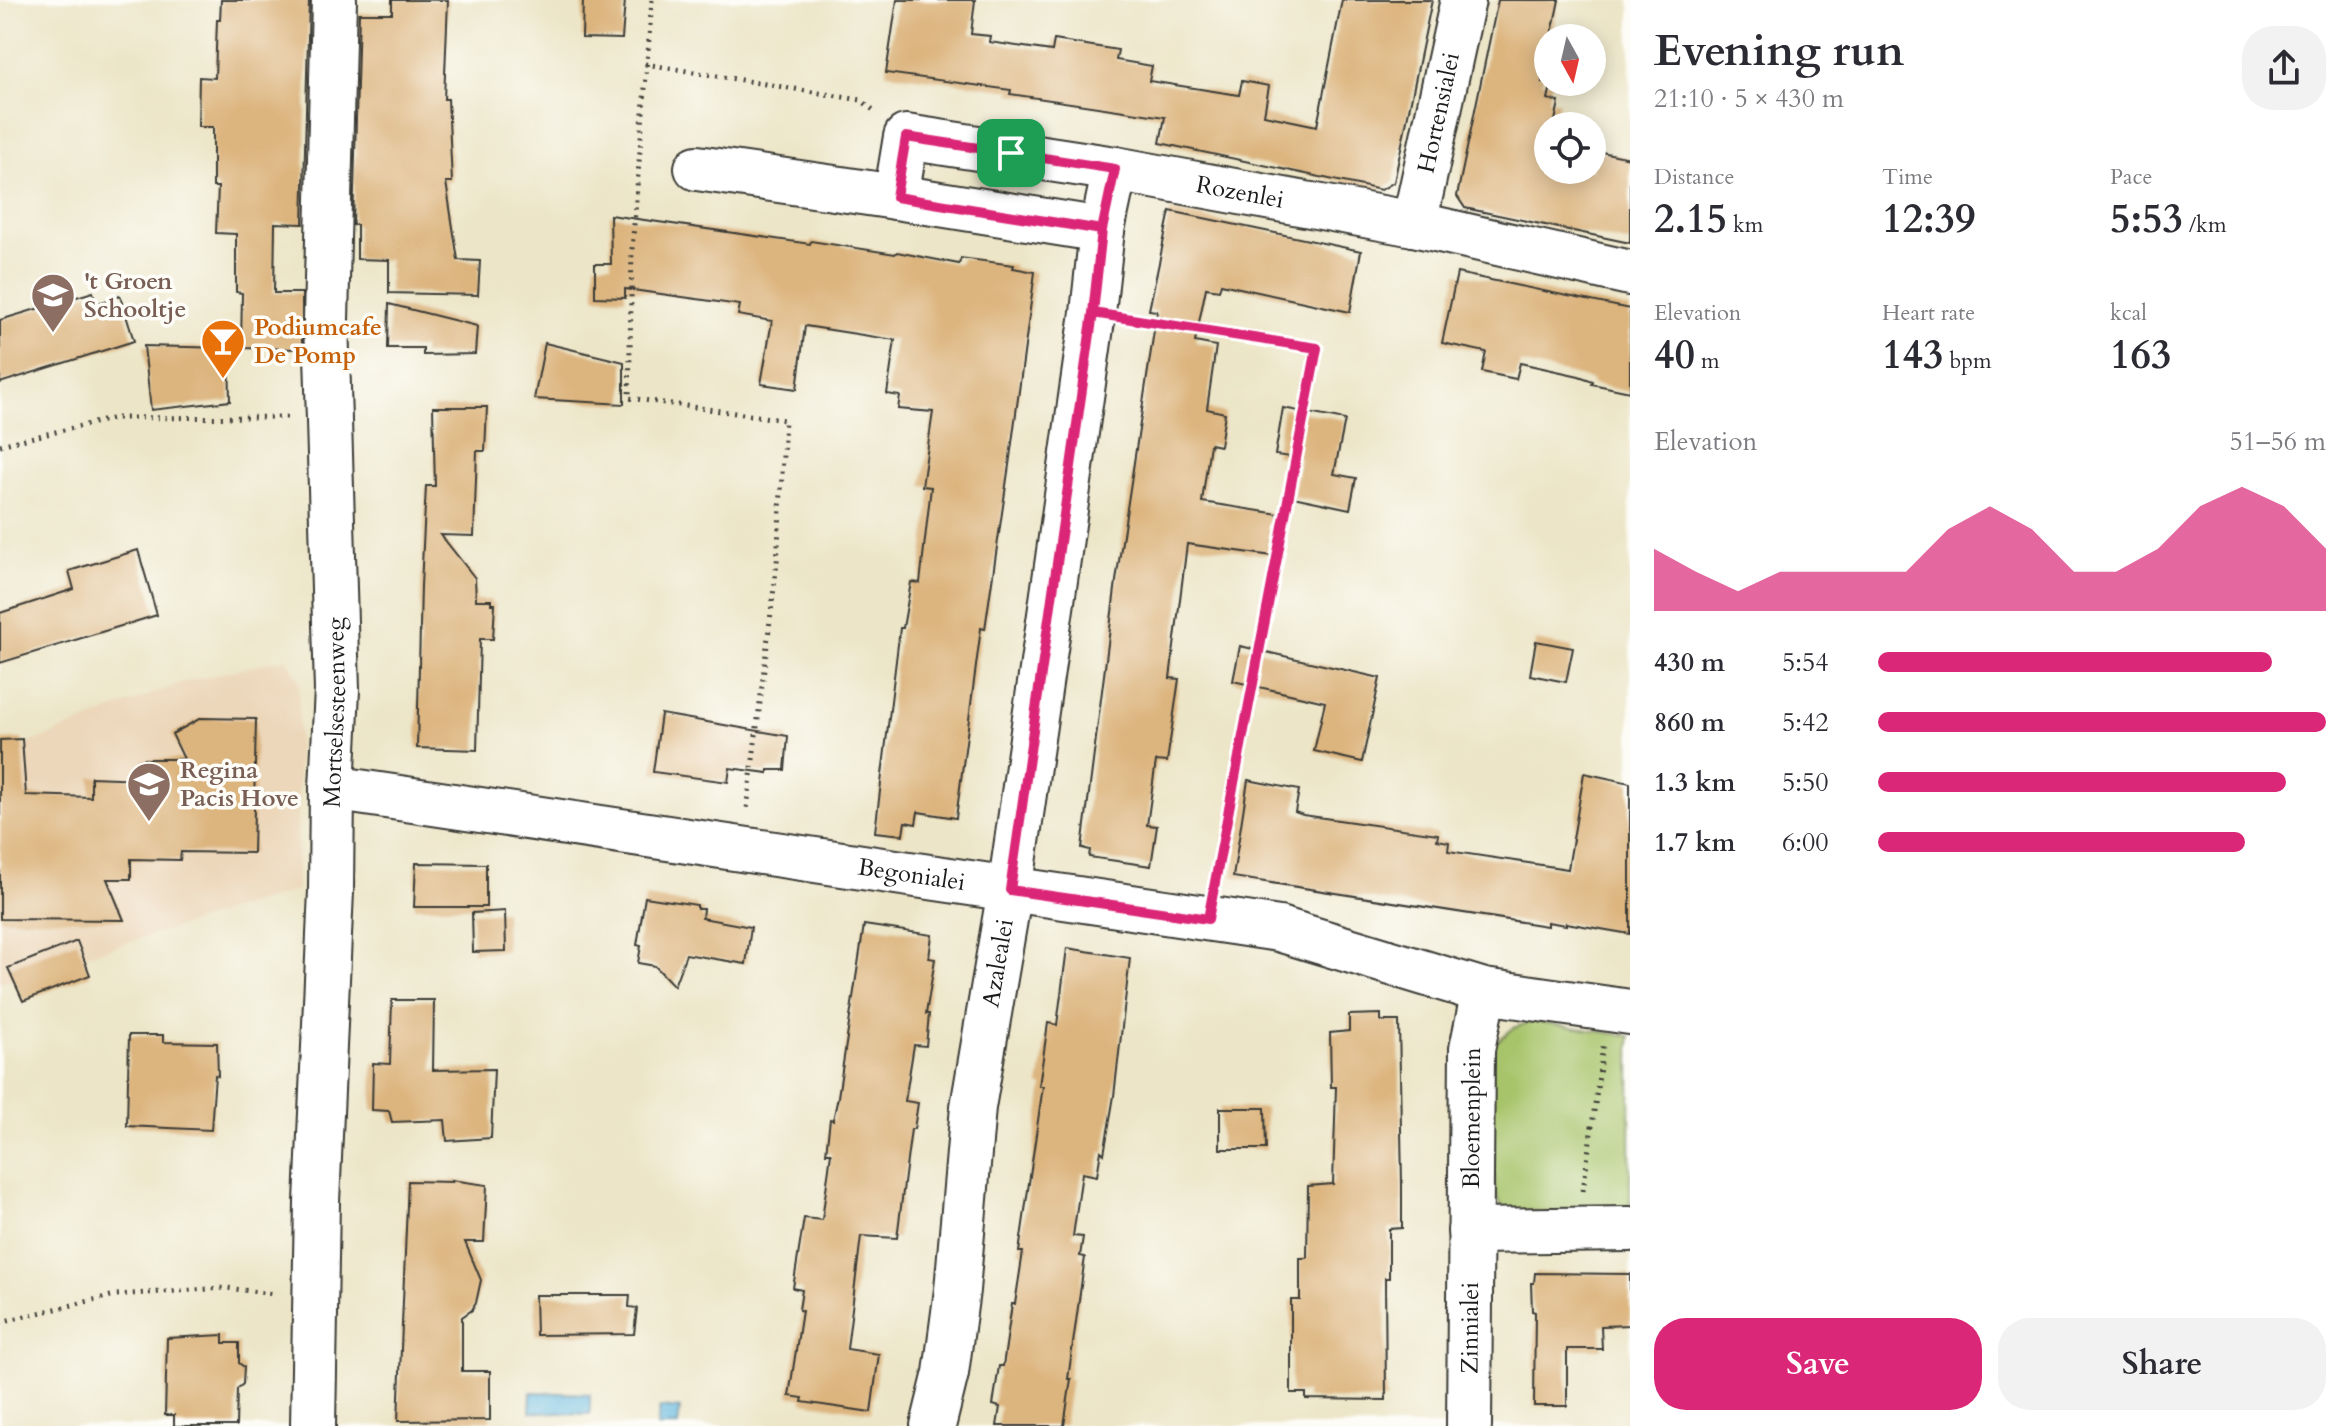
<!DOCTYPE html>
<meta charset="utf-8">
<style>
body{margin:0;font-family:Cardo,serif;background:#f2f2f3;color:#2b2b33;height:100vh;display:flex;flex-direction:column;font-size:30px;white-space:nowrap}
*{box-sizing:border-box;margin:0}
p{font-size:26px;color:#7c7c81}
.icon{flex:none;width:44px;height:44px;fill:none;stroke:currentColor;stroke-width:2;stroke-linecap:round;stroke-linejoin:round}
.map{position:relative;flex:1;overflow:hidden}
.panel{display:flex;flex-direction:column;background:#fff;width:720px}
.panel>*{flex:none}
.needle{width:52px;rotate:172deg}
.buttons{position:absolute;left:1534px;top:24px;display:grid;gap:16px}
.buttons a{display:grid;place-items:center;width:72px;height:72px;border-radius:50%;background:#fff;box-shadow:0 4px 20px #0003;font-size:40px}
.pin{position:absolute;display:grid;place-items:center;width:68px;height:68px;color:#fff;margin:-34px;border-radius:16px;box-shadow:0 4px 12px #0006}
.round{display:grid;place-items:center;flex:none;width:84px;height:84px;border-radius:32px;background:#f2f2f3}
.summary{display:flex;align-items:center;justify-content:space-between;height:136px;padding:0 24px}
h1{font-size:44px;font-weight:700;line-height:60px}
.stats{display:grid;grid-template-columns:repeat(3,1fr);gap:12px;height:136px;padding:8px 24px}
.stats div{display:grid;align-content:center}
.stats b{font-size:40px;font-weight:700}
.stats small{font-size:22px;font-weight:400}
.stats p{font-size:22px}
.chart{height:224px;padding:16px 24px}
.chart p{display:flex;justify-content:space-between}
.chart svg{width:100%;height:144px;margin-top:8px;fill:#db2777;opacity:.7}
.action{display:flex;gap:16px;margin-top:auto;padding:16px 24px}
.action a{flex:1;height:92px;border-radius:32px;background:#db2777;color:#fff;font-size:32px;font-weight:700;line-height:92px;text-align:center}
.action a+a{background:#f2f2f3;color:#2b2b33}
ul{padding:0 24px;list-style:none;font-size:26px}
li{display:grid;grid-template-columns:128px 96px 1fr;align-items:center;height:60px}
li i{height:20px;border-radius:10px;background:#db2777}
main{display:flex;flex:1;min-height:0}
.map>svg:first-child{display:block}
.built{fill:#ecd7ba}
.green{fill:#a7c46b;stroke:#627044;stroke-width:2}
.water{fill:#62b7de;stroke:#3f6a7d;stroke-width:2}
.building{fill:#dcb47d}
.lines{fill:none;stroke-linecap:round;stroke-linejoin:round}
.minor-casing{stroke:#3b3a36;stroke-width:48}
.path{stroke:#3b3a36;stroke-width:5;stroke-dasharray:2 6;stroke-linecap:butt}
.minor{stroke:#fff;stroke-width:44}
.route-casing{stroke:#fff;stroke-width:16}
.route{stroke:#db2777;stroke-width:10}
.labels{text-anchor:middle;stroke-width:7;stroke-linejoin:round;paint-order:stroke}
.street-label{font-size:24px;fill:#1c1c1c;stroke:#fdfcf7}
.education-label{font-size:24px;font-weight:bold;fill:#785e54;stroke:#fdfcf7;text-anchor:start}
.food-label{font-size:24px;font-weight:bold;fill:#c56008;stroke:#fdfcf7;text-anchor:start}
</style>
<main>
<div class="map">
<svg width="1630" height="1426" viewBox="0 0 1630 1426">
<rect width="100%" height="100%" fill="#fdfcf7"/>
<filter id="ink" filterUnits="userSpaceOnUse"><feTurbulence type="fractalNoise" baseFrequency=".0125" numOctaves="2"/><feDisplacementMap in="SourceGraphic" scale="16" xChannelSelector="R" yChannelSelector="G"/><feConvolveMatrix kernelMatrix="1 2 1 2 8 2 1 2 1" color-interpolation-filters="sRGB"/></filter>
<filter id="wash" filterUnits="userSpaceOnUse"><feTurbulence type="fractalNoise" baseFrequency=".006" numOctaves="4" result="noise"/><feDisplacementMap in="SourceGraphic" scale="32" xChannelSelector="R" yChannelSelector="G"/><feGaussianBlur stdDeviation="1.8" result="paint"/><feColorMatrix in="noise" values="0 0 0 0 0 0 0 0 0 0 0 0 0 0 0 0 0 1.4 0 .05"/><feComposite in="paint" operator="in"/></filter>
<g filter="url(#wash)">
<rect width="100%" height="100%" fill="#ece5c7"/>
<path class="built" d="M288,658L299,680L297,890L0,982V755L180,683Z"/>
<path class="green" d="M1532,1021L1630,1036V1218L1503,1209L1495,1191L1491,1069L1496,1042L1514,1028Z"/>
<path class="water" d="M531,1392L590,1394V1414L530,1412Z
M660,1407L680,1409L678,1426H657Z"/>
<g id="blocks">
<path class="building" d="M221,0H309L303,224L275,223L274,293H302V349L241,348L242,293L236,292V234L216,233L218,187H213V127H198L199,77L215,78L217,20H220Z
M392,0H448L444,99H448L452,182H446L458,260L480,261L478,295L389,293V260L357,259V225H353L359,13H392Z
M583,0H625L622,39L582,38Z
M897,0H975L971,34L990,36L989,42L1052,51L1054,40L1118,50L1116,60L1152,66L1149,81L1239,95L1242,81L1269,86L1264,115L1317,126L1342,0H1432L1394,182L1381,190L1160,143L1165,117L1010,94L1011,90L886,73Z
M1498,0H1559L1551,38H1548V54L1542,82H1552L1548,99L1559,102L1554,126H1548V170H1592V150L1630,158V243L1465,208L1457,196Z
M1170,211L1361,251L1350,312L1221,284L1219,290L1206,288L1195,342L1216,346L1207,409L1225,413L1220,446L1210,444L1202,502L1279,514L1273,556L1187,544L1170,678L1179,679L1167,762L1156,761L1147,825L1157,826L1151,866L1089,857L1090,850L1082,848L1116,581L1157,311L1149,310Z
M610,215L810,244L811,241L895,254L897,252L959,264L961,258L1014,265L1013,268L1035,272L1009,465L985,629L981,628L956,818L918,812L916,824L905,822L903,835L875,832L900,628H903L911,582L920,583L931,487L922,486L933,412L898,409L900,396L887,394L895,340L805,326L797,389L761,384L772,321L738,315L740,305L625,289V298L595,297V264H611Z
M1457,273L1630,309V392L1592,384L1593,381L1579,376L1520,363L1516,379L1482,372L1486,352L1442,343Z
M93,292L96,304L120,296L134,341L0,383V320Z
M389,304L477,326L475,354L423,355V348H388Z
M545,343L624,362V404L534,399Z
M144,346L229,348L230,401L151,410Z
M433,407H487L485,451H477L474,536L441,535L475,578L476,600H491V604H495L493,639H480L477,750L417,748L421,586L426,486H435Z
M1283,408L1345,420L1334,474L1356,478L1350,509L1293,497L1300,458L1275,455Z
M138,550L157,615L0,663V613L74,589L69,571Z
M1536,641L1573,648L1566,682L1530,675Z
M1240,646L1380,678L1362,762L1314,751L1325,702L1233,681Z
M661,714L788,736L785,770H768V773L730,768L728,782L653,772Z
M201,718L256,719L253,853L181,852L180,860L131,859V879H107L124,920L0,919V740L22,739L26,795L91,797V777L142,779L143,759H184L172,734Z
M1584,773L1630,783V934L1566,923V925L1547,922V926L1233,877L1248,780L1299,790L1295,812L1303,815L1438,834L1437,840L1449,842L1448,851L1568,869Z
M416,863L486,864V907H414Z
M645,897L697,905V909H703L702,918L751,927L746,964L686,954L674,986L655,966L638,963L641,946L637,945Z
M505,911L506,951L473,952L472,913Z
M864,925L932,935L929,958L935,959L926,1014H929L926,1046L914,1045L905,1101L918,1103L914,1129H911L897,1238L861,1236L847,1349L879,1354L871,1412L802,1402L803,1398L789,1396L802,1311L799,1310L802,1290L793,1288L804,1218L822,1220L831,1153H826L830,1119L833,1120L838,1097Z
M77,941L90,975L23,1001L8,968Z
M1067,948L1130,958L1114,1096L1104,1154L1101,1151L1097,1176L1082,1173L1073,1236L1083,1237L1080,1256L1085,1257L1068,1379H1071L1064,1426H997L1000,1407L993,1405L999,1366H1003L1012,1304H1015L1023,1252H1019L1043,1086H1039L1048,1023L1057,1025Z
M392,1000H434L433,1070L494,1069L491,1138L447,1141L445,1120L392,1122L389,1111L372,1110L373,1063L390,1064Z
M1381,1014V1021H1399L1402,1184V1228L1389,1229V1278H1385L1386,1400L1306,1399V1393H1291V1300H1300V1258H1307L1308,1186L1333,1184L1336,1087H1331L1330,1033L1349,1031V1015Z
M129,1035H163V1042L217,1043L218,1076L215,1075L211,1130L127,1126Z
M1220,1108H1265L1266,1149H1220Z
M451,1180L487,1185L484,1242H465L481,1280L476,1303L472,1310L462,1317V1371H490V1420L398,1421L408,1181L452,1182Z
M1535,1273L1630,1274V1325L1601,1326L1602,1349H1567V1406H1534L1535,1312L1532,1311L1531,1283H1534Z
M535,1295H630L629,1307L637,1308L634,1334L536,1335Z
M223,1335V1343H239V1363L244,1367L243,1384L237,1389L236,1426H174V1415H165L167,1338Z"/>
</g>
</g>
<g filter="url(#ink)">
<use href="#blocks" fill-opacity="0" stroke="#3b3a36" stroke-width="2"/>
<g class="lines">
<g class="minor-casing">
<g id="minor">
<path d="M697,168L896,197"/>
<path id="s1" d="M1414,224L1463,0"/>
<path id="s2" d="M1102,230L896,197L906,137L1115,169L1414,224L1630,273"/>
<path id="s3" d="M332,788L1279,929L1484,991L1630,1012"/>
<path d="M1470,1231L1630,1229"/>
<path id="s4" d="M313,1426L317,1202L331,891L332,788L337,690L326,320L334,0"/>
<path id="s5" d="M933,1426L946,1373L957,1290L973,1107L1010,890L1052,601L1093,313L1102,230L1115,169"/>
<path id="s6" d="M1469,1426L1472,1049L1484,991"/>
</g>
</g>
<path class="path" d="M652,0L632,250L629,398L785,420L777,563L747,809
M645,64L861,100L877,113
M1130,318L1317,348L1215,883
M0,445L115,418L291,417
M1583,1191L1603,1046
M0,1322L115,1295L226,1288L275,1294"/>
<use href="#minor" class="minor"/>
</g>
</g>
<g class="lines" filter="url(#ink)">
<g class="route-casing">
<path id="route" d="M1011,153L1115,169L1102,230L1093,313L1010,890L1208,919L1317,348L1093,313L1102,230L896,197L906,137L1011,153"/>
</g>
<use href="#route" class="route"/>
</g>
<defs>
<g id="school-pin" transform="scale(2.3)"><path d="M0 17L-7.5 6A9.5 9.5 0 1 1 7.5 6Z" fill="#8d6e63" stroke="#fdfcf7"/><path d="M0-5L7-2L0 1L-7-2ZM-4 1L0 2.5L4 1V4Q0 6-4 4Z" fill="#fff"/></g>
<g id="bar-pin" transform="scale(2.3)"><path d="M0 17L-7.5 6A9.5 9.5 0 1 1 7.5 6Z" fill="#e8710a" stroke="#fdfcf7"/><path d="M-6-5H6L.8 .8V4.5H3.5V6h-7V4.5H-.8V.8Z" fill="#fff"/></g>
</defs>
<g fill-rule="evenodd">
<use href="#school-pin" x="53" y="295"/>
<use href="#bar-pin" x="223" y="341"/>
<use href="#school-pin" x="149" y="784"/>
</g>
<g class="labels">
<g class="street-label">
<text dy="8" stroke="none"><textPath href="#s1" startOffset="114">Hortensialei</textPath></text>
<text dy="8" stroke="none"><textPath href="#s2" startOffset="608">Rozenlei</textPath></text>
<text dy="8" stroke="none"><textPath href="#s4" startOffset="714">Mortselsesteenweg</textPath></text>
<text dy="8" stroke="none"><textPath href="#s3" startOffset="586">Begonialei</textPath></text>
<text dy="8" stroke="none"><textPath href="#s5" startOffset="468">Azalealei</textPath></text>
<text dy="8" stroke="none"><textPath href="#s6" startOffset="308">Bloemenplein</textPath></text>
<text dy="8" stroke="none"><textPath href="#s6" startOffset="98">Zinnialei</textPath></text>
</g>
<g class="education-label">
<text x="84" y="289">'t Groen<tspan x="84" dy="28">Schooltje</tspan></text>
<text x="180" y="778">Regina<tspan x="180" dy="28">Pacis Hove</tspan></text>
</g>
<g class="food-label">
<text x="254" y="335">Podiumcafe<tspan x="254" dy="28">De Pomp</tspan></text>
</g>
</g>
</svg>
<div class="buttons">
<a><svg class="needle" viewBox="-14 -14 28 28"><path d="M0-13l5 13h-10z" fill="#e53935"/><path d="M0 13l5-13h-10z" fill="#7c7c81"/></svg></a>
<a><svg class="icon" aria-label="locate" viewBox="0 0 24 24"><circle cx="12" cy="12" r="6"/><path d="M12 2v4M12 18v4M2 12h4M18 12h4"/></svg></a>
</div>
<div class="pin" style="left:1011px;top:153px;background:#1e9e55"><svg class="icon" aria-label="arrive" viewBox="0 0 24 24"><path d="M6 21V4h12l-3 4 3 4H6"/></svg></div>
</div>
<section class="panel">
<div class="summary"><div><h1>Evening run</h1><p>21:10 · 5 × 430 m</p></div><a class="round"><svg class="icon" aria-label="share" viewBox="0 0 24 24"><path d="M12 15V3M7 8l5-5 5 5M5 13v7h14v-7"/></svg></a></div>
<div class="stats">
<div><p>Distance</p><b>2.15<small> km</small></b></div>
<div><p>Time</p><b>12:39</b></div>
<div><p>Pace</p><b>5:53<small> /km</small></b></div>
</div>
<div class="stats">
<div><p>Elevation</p><b>40<small> m</small></b></div>
<div><p>Heart rate</p><b>143<small> bpm</small></b></div>
<div><p>kcal</p><b>163</b></div>
</div>
<div class="chart"><p><span>Elevation</span>51–56 m</p>
<svg viewBox="0 0 160 44" preserveAspectRatio="none"><path d="M0 44V25L10 32L20 38L30 32L40 32L50 32L60 32L70 19L80 12L90 19L100 32L110 32L120 25L130 12L140 6L150 12L160 25V44z"/></svg>
</div>
<ul>
<li><b>430 m</b>5:54<i style="width:88%"></i></li>
<li><b>860 m</b>5:42<i style="width:100%"></i></li>
<li><b>1.3 km</b>5:50<i style="width:91%"></i></li>
<li><b>1.7 km</b>6:00<i style="width:82%"></i></li>
</ul>
<div class="action"><a>Save</a><a>Share</a></div>
</section>
</main>
